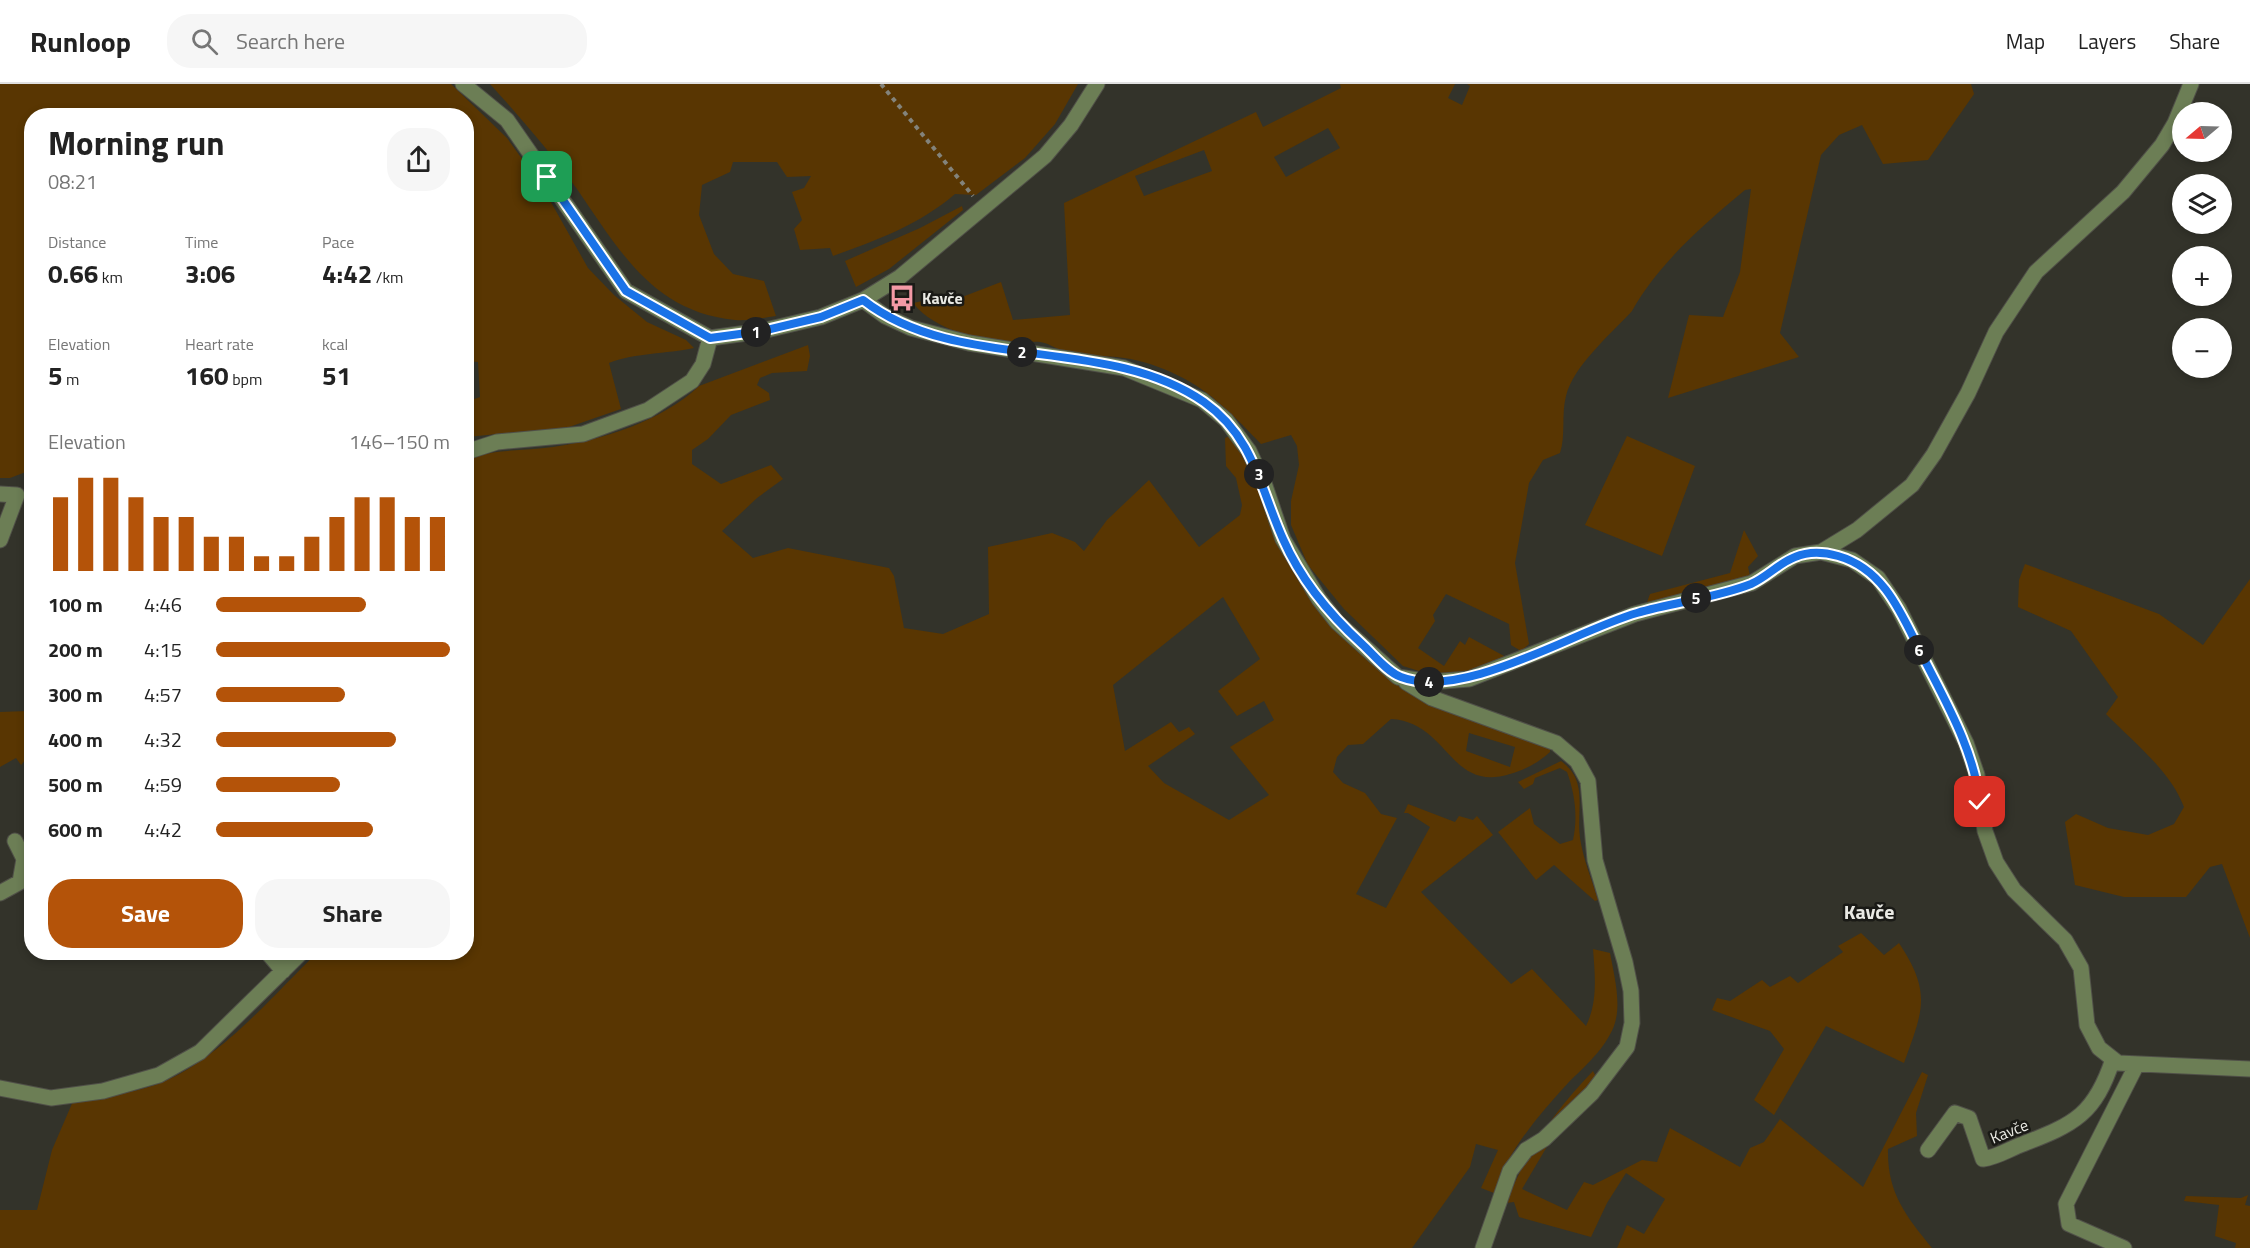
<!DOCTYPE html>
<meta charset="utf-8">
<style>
body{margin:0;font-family:"Titillium Web",sans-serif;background:#f6f6f6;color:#222;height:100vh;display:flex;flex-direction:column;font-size:22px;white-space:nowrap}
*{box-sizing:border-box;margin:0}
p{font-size:20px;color:#767676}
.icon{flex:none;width:33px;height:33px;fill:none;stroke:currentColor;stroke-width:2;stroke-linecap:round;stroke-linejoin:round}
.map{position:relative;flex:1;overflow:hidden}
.sheet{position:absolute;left:24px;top:24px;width:450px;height:852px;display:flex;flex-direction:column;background:#fff;border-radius:24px;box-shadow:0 3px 9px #0003}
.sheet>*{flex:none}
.needle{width:39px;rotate:251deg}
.fabs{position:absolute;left:2172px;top:18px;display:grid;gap:12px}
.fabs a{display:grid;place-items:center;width:60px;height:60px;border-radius:50%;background:#fff;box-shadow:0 3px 9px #0003;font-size:30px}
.pin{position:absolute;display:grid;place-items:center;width:51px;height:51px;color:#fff;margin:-26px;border-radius:12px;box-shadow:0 3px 9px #0006}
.km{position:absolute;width:30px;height:30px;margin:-15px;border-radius:50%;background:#222;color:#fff;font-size:16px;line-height:30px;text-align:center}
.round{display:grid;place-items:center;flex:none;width:63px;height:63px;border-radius:24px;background:#f6f6f6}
.headline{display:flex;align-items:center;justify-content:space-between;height:102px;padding:0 24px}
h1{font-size:33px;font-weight:700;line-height:45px}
.figures{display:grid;grid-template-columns:repeat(3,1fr);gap:9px;height:102px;padding:6px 24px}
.figures div{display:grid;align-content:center}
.figures b{font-size:26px;font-weight:700}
.figures small{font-size:16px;font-weight:400}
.figures p{font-size:16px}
.chart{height:168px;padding:12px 24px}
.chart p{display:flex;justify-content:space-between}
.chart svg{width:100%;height:108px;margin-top:6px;stroke:#b45309;stroke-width:6}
.action{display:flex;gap:12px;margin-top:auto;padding:12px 24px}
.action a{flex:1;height:69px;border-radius:24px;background:#b45309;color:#fff;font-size:24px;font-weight:700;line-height:69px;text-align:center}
.action a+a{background:#f6f6f6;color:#222}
ul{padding:0 24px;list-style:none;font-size:20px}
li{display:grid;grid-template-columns:96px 72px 1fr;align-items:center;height:45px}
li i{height:15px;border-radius:8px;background:#b45309}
header{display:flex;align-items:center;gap:36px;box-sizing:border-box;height:84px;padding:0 30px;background:#fff;border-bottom:2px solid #e0e0e0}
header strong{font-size:28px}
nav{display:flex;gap:33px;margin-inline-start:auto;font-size:21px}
.search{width:420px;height:54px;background:#f6f6f6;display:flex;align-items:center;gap:15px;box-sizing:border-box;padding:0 21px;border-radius:24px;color:#767676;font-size:22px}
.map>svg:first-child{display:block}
.green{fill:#593602;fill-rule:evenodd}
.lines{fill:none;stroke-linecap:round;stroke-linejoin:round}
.minor-casing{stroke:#505048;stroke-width:17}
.path{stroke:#83837b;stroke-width:4;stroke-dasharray:4.5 4.5;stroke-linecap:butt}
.minor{stroke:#6c7e55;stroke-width:15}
.route-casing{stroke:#fff;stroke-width:12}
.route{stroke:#1a73e8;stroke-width:8}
.labels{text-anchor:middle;stroke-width:5;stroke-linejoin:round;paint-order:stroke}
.poi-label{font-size:16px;font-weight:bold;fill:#eaeae4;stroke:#1a1a16;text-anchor:start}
.street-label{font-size:16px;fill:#eaeae4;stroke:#1a1a16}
.quarter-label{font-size:20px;font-weight:bold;fill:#eaeae4;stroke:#1a1a16}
</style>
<header>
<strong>Runloop</strong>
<div class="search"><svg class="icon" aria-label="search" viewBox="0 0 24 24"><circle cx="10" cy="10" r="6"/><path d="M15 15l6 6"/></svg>Search here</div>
<nav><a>Map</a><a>Layers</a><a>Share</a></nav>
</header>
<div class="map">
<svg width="2250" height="1164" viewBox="0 0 2250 1164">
<rect width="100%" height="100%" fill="#33332a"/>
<path class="green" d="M0,0H451L507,54L543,104L588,184L614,211L647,238L686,256L694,264C667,270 633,269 609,279L621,325L569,343L467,353L469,317L480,313L478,278L467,277L466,32H32L31,386L10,394H0Z
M490,0H1078L1055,40L1025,74L976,111L955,110C919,141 877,156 833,172L830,164L800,166L794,145L802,136L792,108L804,104L811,92L787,93L777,78H733L730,88L702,101L699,131L714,170L733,190L764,197L776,232C763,234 748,237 735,236C653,228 619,166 577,105C550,68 521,34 490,0Z
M1340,0H1455L1448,14L1462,21L1470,2L1467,0H1971L1974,10L1928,76L1883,80L1862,41L1839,51L1821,71L1780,249L1799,273L1668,314L1689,231L1723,233L1740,188L1751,105L1745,106C1703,141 1659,179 1632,227C1611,250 1573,282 1566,312C1561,331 1566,351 1560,369L1543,376L1529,399L1515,479L1529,560L1521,567L1511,561L1509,540L1446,510L1433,531L1435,537L1418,564L1444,582L1460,557L1465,561L1469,553L1506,573V579L1484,589L1438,593L1403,582L1344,525L1308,481L1291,441V417L1299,381L1297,362L1291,351L1261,360C1236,334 1210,306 1177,291C1161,283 1141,276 1124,274C1106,271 1087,273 1069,269C1060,267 1049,259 1040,258C1032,257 1024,259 1017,259C982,257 935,247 913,219L932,215L944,220L1001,198L1013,236L1070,231L1064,119L1256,28L1263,43L1341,4ZM1328,44L1340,64L1286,93L1274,73ZM1204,66L1212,87L1144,112L1135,92Z
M962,122L963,126L889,185L856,203L845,177L920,144Z
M808,261L810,272L807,287L772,289L760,294L757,301L769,309L770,316L731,331L708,355L692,366V380L721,400L771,381L783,395L757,414L722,447L753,474L788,464L889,484L894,492L904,544L943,550L989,530L988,463L1052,449L1075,458L1084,467L1107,436L1149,396L1199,463L1240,431L1242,421L1236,394L1226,382L1225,354L1231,351L1251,382L1292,482L1398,600L1432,621L1550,662V668C1538,679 1526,685 1510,690C1449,709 1449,638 1391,635L1363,660L1348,661L1337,673L1333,688L1343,699L1365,709L1381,730L1397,734L1356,810L1386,824L1430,743L1408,729H1404L1408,720L1455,738L1459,732L1473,736L1477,732L1493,751L1421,808L1511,900L1532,885L1586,942C1598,918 1595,891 1593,865L1610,869C1614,891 1622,920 1614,942C1605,965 1585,982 1568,999C1538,1032 1508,1066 1494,1109L1481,1104L1498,1066L1476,1060L1470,1083L1412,1164H0V1126H37L52,1066L74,1015C101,1013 129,1010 155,1001C217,979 270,914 317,869L466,868L467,375C494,365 524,367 553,363C603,356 662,337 699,302ZM1223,513L1260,575L1218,607L1237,632L1264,617L1274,636L1230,663L1269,711L1229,736L1164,699L1148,682L1195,650L1189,643L1179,648L1171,638L1125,667L1113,601ZM1469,649L1515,663L1510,683L1466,667Z
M1627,352L1695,382L1662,472L1585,441Z
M1744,446L1758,472L1748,483L1750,492L1646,521L1650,510L1730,489Z
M2025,480L2159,530L2203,561L2250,495V854L2222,780L2210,783L2186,813H2124L2075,801L2065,738L2076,730L2108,744L2148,751L2174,740L2184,723C2170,686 2133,658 2106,630L2118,613L2071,547L2018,523L2019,496Z
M31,621C32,641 37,665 21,681L16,674L0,683V628L28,627Z
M1561,677C1589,697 1576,726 1580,754C1583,775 1592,796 1598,816L1595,817L1554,781L1536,796L1498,748L1530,724L1534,740L1560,760L1573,756C1578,733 1575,710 1567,688L1560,684L1535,694L1533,700L1524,705L1518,698Z
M1861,849L1884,871L1899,859C1932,909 1923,926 1904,979L1826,942L1774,1031L1754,1016L1784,965L1770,947L1712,926L1717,914L1730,917L1762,896L1770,903L1790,892L1798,899L1843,868L1838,862Z
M1593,987L1596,993L1555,1049L1522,1105L1567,1126L1584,1098L1593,1101L1642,1076L1657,1078L1670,1044L1740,1083L1750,1064L1764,1058L1780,1035L1863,1103L1922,988L1928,991L1916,1029L1917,1052L1888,1065C1887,1109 1906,1132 1932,1164H1617L1627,1141L1644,1150L1665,1115L1626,1089L1607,1119L1591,1153L1519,1133L1514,1118L1506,1119C1528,1065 1553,1029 1593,987Z
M2248,1111L2245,1121L2250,1122V1164H2235L2236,1159L2215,1152L2219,1121L2184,1117L2186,1112L2241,1114Z"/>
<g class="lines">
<g class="minor-casing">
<path id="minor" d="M463,0L507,36L626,207L710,254L762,247L821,233L863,216L900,193L1045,72L1071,41L1097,0
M863,216L885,232L911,244L969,259L1124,284L1202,316L1226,336L1249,367L1264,399L1283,455L1319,515L1337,538L1398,593L1430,598L1469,595L1635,530L1752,499L1795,472L1821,468L1852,476L1878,494L1899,525L1966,659L1977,691L1985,747L1996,778L2014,806L2065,856L2081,884L2087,941L2099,964L2118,979L2250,985
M466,368L497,358L583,350L648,326L692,297L703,280L710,254
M0,410L17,411L0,456
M1821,468L1857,446L1912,401L1934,370L1968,309L1996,248L2036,188L2123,108L2162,61L2175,39L2191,0
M1406,598L1432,614L1556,659L1577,677L1588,697L1595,776L1625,878L1631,907L1632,939L1627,963L1592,1009L1544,1055L1526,1066L1510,1087L1483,1164
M0,809L20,798L24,775L15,757
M267,868L283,887
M0,1004L51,1014L103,1007L159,991L200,968L302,868
M1928,1066L1955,1029L1969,1034L1983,1075C1998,1073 2009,1065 2023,1060C2075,1040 2095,1030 2113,975
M2124,1164L2069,1140L2066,1120L2137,980"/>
</g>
<path class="path" d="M881,0L973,112"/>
<use href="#minor" class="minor"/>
</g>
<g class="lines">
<g class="route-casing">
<path id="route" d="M547,93L626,207L710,254L762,247L821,233L863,216C958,290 1106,250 1204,318C1254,353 1260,404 1283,455C1301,496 1329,530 1362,560C1373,570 1387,588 1401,593C1464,617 1574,547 1637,529C1674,518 1716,514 1751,500C1767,493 1779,479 1795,473C1809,467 1824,468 1838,472C1884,485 1901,529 1921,569C1945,617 1973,663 1980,718"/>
</g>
<use href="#route" class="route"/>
</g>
<defs>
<g id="bus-bare" transform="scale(2.07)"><path d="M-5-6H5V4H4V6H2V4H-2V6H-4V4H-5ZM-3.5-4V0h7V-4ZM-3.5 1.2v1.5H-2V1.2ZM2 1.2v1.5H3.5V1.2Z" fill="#f49aa6" stroke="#1a1a16" stroke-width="2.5" paint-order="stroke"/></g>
</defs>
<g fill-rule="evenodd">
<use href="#bus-bare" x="902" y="214"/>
</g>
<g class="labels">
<g class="poi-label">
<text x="922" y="220">Kavče</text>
</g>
<g class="street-label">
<text transform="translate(2009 1047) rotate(-22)" y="6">Kavče</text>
</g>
<g class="quarter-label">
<text x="1869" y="835">Kavče</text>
</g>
</g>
</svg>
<div class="fabs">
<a><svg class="needle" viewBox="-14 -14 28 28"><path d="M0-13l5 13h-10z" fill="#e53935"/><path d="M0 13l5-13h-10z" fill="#767676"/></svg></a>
<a><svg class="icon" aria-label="layers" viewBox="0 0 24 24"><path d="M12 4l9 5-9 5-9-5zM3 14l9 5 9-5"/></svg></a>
<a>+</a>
<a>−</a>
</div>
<div class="pin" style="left:547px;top:93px;background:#1e9e55"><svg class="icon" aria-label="arrive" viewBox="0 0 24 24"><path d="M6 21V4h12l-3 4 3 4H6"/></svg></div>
<div class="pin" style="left:1980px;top:718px;background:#d93025"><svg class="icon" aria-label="check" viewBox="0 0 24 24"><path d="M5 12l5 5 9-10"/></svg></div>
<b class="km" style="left:756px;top:248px">1</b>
<b class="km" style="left:1022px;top:268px">2</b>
<b class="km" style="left:1259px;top:390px">3</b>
<b class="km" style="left:1429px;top:598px">4</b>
<b class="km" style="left:1696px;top:514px">5</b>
<b class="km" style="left:1919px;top:566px">6</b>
<section class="sheet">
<div class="headline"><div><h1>Morning run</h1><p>08:21</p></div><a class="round"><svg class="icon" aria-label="share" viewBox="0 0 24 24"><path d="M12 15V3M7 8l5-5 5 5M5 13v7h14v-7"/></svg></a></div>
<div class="figures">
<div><p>Distance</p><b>0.66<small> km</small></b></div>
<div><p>Time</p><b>3:06</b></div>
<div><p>Pace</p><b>4:42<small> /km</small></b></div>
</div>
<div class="figures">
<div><p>Elevation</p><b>5<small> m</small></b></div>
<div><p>Heart rate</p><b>160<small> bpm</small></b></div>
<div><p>kcal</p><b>51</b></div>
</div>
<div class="chart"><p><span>Elevation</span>146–150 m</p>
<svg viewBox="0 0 160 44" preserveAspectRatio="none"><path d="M5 44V14M15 44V6M25 44V6M35 44V14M45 44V22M55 44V22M65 44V30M75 44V30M85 44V38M95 44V38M105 44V30M115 44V22M125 44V14M135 44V14M145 44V22M155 44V22"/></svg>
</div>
<ul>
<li><b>100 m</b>4:46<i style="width:64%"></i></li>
<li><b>200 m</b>4:15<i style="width:100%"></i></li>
<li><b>300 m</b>4:57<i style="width:55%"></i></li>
<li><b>400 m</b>4:32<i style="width:77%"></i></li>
<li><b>500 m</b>4:59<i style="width:53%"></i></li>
<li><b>600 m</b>4:42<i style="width:67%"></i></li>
</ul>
<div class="action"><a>Save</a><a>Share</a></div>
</section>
</div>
